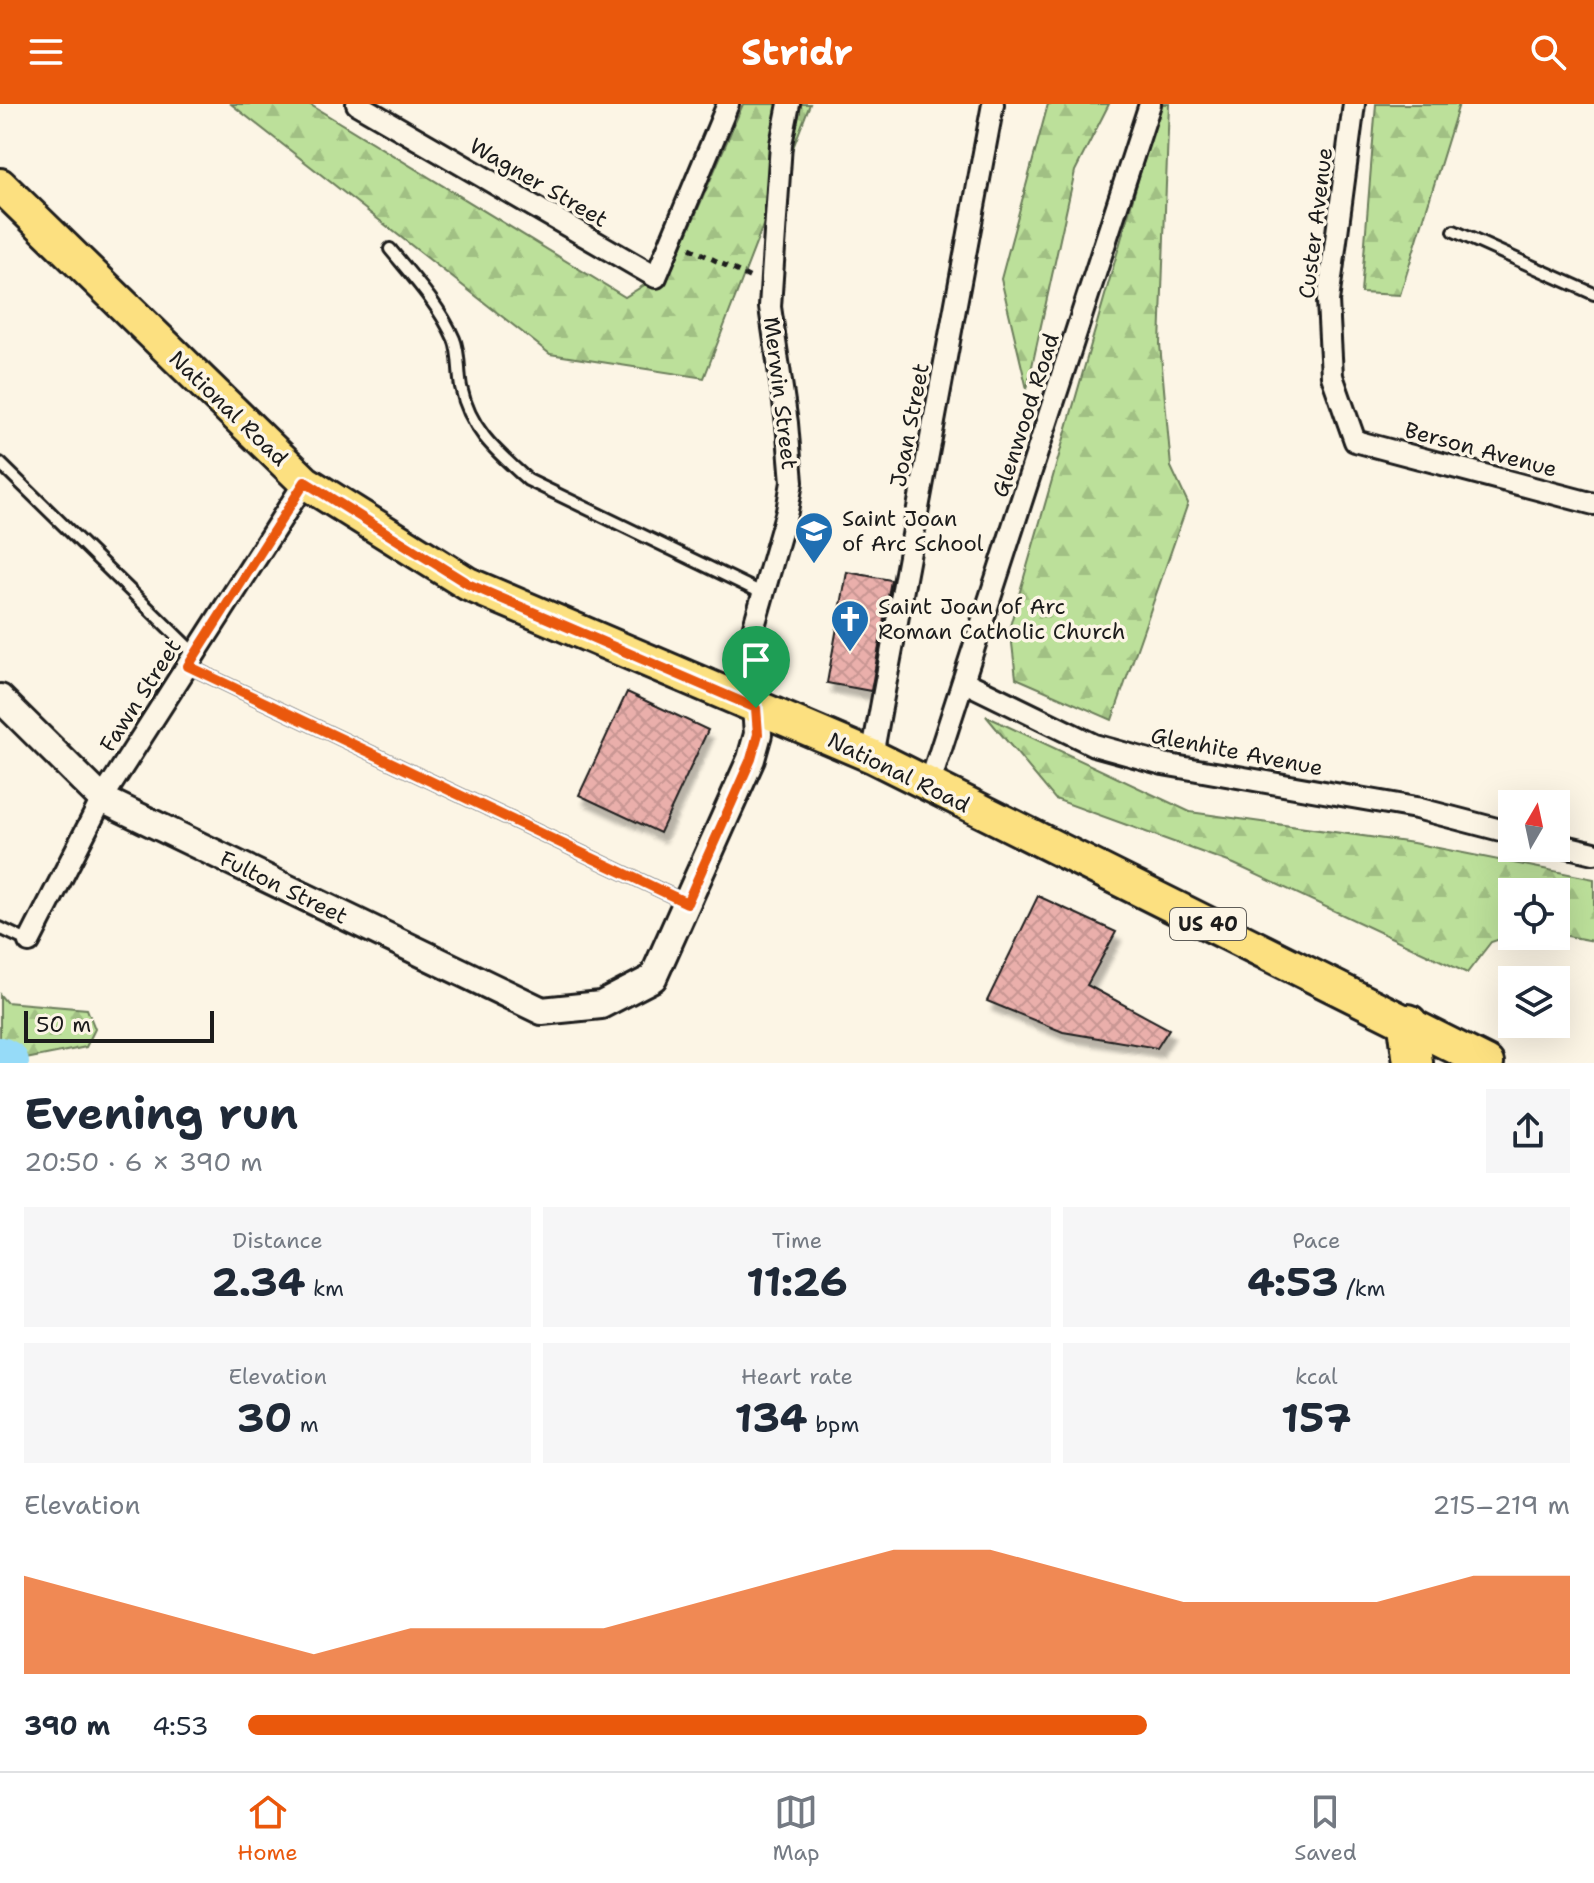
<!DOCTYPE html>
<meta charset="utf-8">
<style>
body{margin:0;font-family:"Shantell Sans",sans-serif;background:#f6f6f7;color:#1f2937;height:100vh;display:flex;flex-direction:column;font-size:30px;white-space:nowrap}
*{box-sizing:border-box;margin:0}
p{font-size:26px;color:#747a83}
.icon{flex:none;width:44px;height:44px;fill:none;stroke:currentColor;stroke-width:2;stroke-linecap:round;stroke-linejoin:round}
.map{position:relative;height:959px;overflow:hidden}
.side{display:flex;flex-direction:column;background:#fff;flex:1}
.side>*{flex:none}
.needle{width:52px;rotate:9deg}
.buttons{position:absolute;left:1498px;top:686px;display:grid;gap:16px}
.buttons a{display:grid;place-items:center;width:72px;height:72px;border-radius:0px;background:#fff;box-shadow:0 8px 32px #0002;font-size:40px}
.scale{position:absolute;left:24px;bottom:20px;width:190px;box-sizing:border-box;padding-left:8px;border:4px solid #1c1c1c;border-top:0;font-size:22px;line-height:28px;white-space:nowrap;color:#1c1c1c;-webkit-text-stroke:6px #fcf5e5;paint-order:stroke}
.pin{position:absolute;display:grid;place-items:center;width:68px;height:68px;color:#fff;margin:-82px -34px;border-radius:50% 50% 50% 0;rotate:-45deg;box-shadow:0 0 8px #0007}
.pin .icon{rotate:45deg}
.round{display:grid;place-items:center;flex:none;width:84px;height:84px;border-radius:0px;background:#f6f6f7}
.head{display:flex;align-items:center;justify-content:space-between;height:136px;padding:0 24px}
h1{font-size:44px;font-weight:700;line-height:60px}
.figures{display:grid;grid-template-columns:repeat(3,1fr);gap:12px;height:136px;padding:8px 24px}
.figures div{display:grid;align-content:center;border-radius:0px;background:#f6f6f7;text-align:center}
.figures b{font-size:40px;font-weight:700}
.figures small{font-size:22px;font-weight:400}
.figures p{font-size:22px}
.chart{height:224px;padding:16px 24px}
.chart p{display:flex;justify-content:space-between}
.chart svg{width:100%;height:144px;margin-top:8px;fill:#ea580c;opacity:.7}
ul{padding:0 24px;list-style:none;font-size:26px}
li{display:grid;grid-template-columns:128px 96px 1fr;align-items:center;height:60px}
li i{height:20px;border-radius:10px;background:#ea580c}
header{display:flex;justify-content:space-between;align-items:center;height:104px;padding:0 24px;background:#ea580c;color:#fff;font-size:36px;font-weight:700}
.dock{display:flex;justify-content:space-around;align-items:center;height:112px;border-top:2px solid #e0e1e3;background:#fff;font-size:22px;color:#747a83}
.dock a{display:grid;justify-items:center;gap:4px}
.dock .active{color:#ea580c}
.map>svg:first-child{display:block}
.forest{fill:url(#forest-firs);stroke:#6c7e5b;stroke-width:2}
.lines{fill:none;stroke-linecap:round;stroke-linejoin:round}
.river{stroke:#96dbf8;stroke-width:46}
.building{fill:url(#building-cross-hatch);stroke:#1c1c1c;stroke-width:2;filter:url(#shadow)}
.service-casing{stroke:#1c1c1c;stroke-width:16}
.minor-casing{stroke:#1c1c1c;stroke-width:26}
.tertiary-casing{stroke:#1c1c1c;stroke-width:32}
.primary-casing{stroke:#1c1c1c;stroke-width:38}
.motorway-casing{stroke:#1c1c1c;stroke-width:44}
.path{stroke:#1c1c1c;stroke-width:5;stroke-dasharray:6 6;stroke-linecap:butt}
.service{stroke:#fcf5e5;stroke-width:10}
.minor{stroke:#fcf5e5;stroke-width:20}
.tertiary{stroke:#fcf5e5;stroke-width:26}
.primary{stroke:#fce080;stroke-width:32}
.motorway{stroke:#fce080;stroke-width:38}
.route-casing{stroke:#fff;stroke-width:16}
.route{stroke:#ea580c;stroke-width:10}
.labels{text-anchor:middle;stroke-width:7;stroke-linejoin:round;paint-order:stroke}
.shield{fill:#fcf5e5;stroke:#5f5d58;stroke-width:2}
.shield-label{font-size:20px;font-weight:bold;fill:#1c1c1c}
.street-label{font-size:22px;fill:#1c1c1c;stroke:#fcf5e5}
.poi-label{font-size:22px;fill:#1c1c1c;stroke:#fcf5e5;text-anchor:start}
</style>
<header><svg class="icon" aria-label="menu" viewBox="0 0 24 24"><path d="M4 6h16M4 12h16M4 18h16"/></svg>Stridr<svg class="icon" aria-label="search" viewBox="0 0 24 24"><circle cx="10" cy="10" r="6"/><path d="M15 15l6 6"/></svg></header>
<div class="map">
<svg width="1594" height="959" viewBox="0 0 1594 959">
<defs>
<pattern id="forest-firs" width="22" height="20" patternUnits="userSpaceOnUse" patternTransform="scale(2)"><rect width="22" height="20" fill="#bce09a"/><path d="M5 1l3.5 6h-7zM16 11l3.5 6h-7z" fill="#a1c084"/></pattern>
<pattern id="building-cross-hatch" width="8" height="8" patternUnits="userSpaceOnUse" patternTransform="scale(2)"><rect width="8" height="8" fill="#eaafab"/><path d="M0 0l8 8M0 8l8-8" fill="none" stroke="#c89693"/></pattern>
<filter id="shadow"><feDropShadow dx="5" dy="9" stdDeviation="2" flood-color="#0004"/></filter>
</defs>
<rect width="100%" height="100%" fill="#fcf5e5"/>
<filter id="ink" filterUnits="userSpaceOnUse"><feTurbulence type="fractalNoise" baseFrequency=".0125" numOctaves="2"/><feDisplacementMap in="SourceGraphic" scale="16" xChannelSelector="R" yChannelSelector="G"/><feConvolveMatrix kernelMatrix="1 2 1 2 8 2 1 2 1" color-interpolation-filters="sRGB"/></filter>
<g filter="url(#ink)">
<path class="forest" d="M231,0H309L625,193L673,163L743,0H810L704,274L550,250Z
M1048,0H1109L1075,67L1027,285L1001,175Z
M1160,0H1169L1160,240L1171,363L1188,399L1112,616L1016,574L1010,522Z
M1376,0H1459L1400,191L1361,189Z
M986,612L1190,708L1413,739L1594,775V837L1556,830V788H1512V831L1491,838L1467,869L1234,760L1055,695Z
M0,891L6,898L87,905L95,925L86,943L21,956L0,945Z"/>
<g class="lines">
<path class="river" d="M0,956L6,959"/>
</g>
<path class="building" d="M847,468L891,476L871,587L827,579Z
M627,588L708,626L660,729L579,691Z
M1038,792L1116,828L1087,881L1169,925L1157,944L1063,928L987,897Z"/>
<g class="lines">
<g class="service-casing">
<path id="service" d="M1454,127L1594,190
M390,145C413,173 439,201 454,235C460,249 458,268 461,283C470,326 497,348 528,376L764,490
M0,359L195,550
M188,562L685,798
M0,824L29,838"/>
</g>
<g class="minor-casing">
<path id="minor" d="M357,0L656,173L728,0
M1354,0L1328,197L1332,272L1355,337L1594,400
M965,578L1094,641L1163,660L1416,704L1512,729
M756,604L746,578L744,557L787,407L792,378L787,319L770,203L781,40L789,0
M872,652L993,0
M929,682L1150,0
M1556,740L1594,749
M29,838L102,695L305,378"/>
</g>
<g class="tertiary-casing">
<path id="tertiary" d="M0,594L102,695L542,907L601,901L653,874L751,655L758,630L756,604"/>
</g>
<g class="primary-casing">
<path id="primary" d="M0,81L305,378L468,480L872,652L1487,959"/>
</g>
<g class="motorway-casing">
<path id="motorway" d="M1408,920L1413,959"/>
</g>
<path class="path" d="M690,144L753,175"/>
<use href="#service" class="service"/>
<use href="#minor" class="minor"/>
<use href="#tertiary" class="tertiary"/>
<use href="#primary" class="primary"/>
<use href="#motorway" class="motorway"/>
</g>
</g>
<g class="lines" filter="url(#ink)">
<g class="route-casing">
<path id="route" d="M305,378L468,480L756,604L758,630L751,655L687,799L188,562Z"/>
</g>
<use href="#route" class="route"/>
</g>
<defs>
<g id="school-pin" transform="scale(2)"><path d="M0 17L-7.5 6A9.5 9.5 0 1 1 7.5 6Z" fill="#1f6fb2" stroke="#fcf5e5"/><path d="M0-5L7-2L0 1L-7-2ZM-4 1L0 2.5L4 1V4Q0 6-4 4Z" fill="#fff"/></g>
<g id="church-pin" transform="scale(2)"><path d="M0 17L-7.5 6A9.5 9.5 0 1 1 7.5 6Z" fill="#1f6fb2" stroke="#fcf5e5"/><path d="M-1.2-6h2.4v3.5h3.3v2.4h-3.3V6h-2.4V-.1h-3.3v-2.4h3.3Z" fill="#fff"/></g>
</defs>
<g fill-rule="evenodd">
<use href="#school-pin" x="814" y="427"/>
<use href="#church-pin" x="850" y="515"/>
</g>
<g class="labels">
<rect class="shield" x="1170" y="804" width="76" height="32" rx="6"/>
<g class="shield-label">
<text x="1208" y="827">US 40</text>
</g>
<g class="street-label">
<text transform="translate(539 78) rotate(30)" y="8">Wagner Street</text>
<text transform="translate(1315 119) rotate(-83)" y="8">Custer Avenue</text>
<text transform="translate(781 289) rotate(83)" y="8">Merwin Street</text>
<text transform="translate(229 304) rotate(44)" y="8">National Road</text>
<text transform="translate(1025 311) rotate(-72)" y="8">Glenwood Road</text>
<text transform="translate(909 321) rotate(-79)" y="8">Joan Street</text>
<text transform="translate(1481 345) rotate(15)" y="8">Berson Avenue</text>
<text transform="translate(140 591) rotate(-57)" y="8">Fawn Street</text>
<text transform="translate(1237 647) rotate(11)" y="8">Glenhite Avenue</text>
<text transform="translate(899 668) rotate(26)" y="8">National Road</text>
<text transform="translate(284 783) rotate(26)" y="8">Fulton Street</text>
</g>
<g class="poi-label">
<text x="842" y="422">Saint Joan<tspan x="842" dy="25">of Arc School</tspan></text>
<text x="878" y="510">Saint Joan of Arc<tspan x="878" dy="25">Roman Catholic Church</tspan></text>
</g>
</g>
</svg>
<div class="buttons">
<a><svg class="needle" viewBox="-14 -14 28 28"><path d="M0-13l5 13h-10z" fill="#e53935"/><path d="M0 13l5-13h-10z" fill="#747a83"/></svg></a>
<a><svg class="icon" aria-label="locate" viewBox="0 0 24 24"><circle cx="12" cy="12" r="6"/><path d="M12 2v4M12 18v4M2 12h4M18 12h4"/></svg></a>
<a><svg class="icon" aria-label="layers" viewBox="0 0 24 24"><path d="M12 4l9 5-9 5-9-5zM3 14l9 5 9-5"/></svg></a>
</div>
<div class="scale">50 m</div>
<div class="pin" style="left:756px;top:604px;background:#1e9e55"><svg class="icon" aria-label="arrive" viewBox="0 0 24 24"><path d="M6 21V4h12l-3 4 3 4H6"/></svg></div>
</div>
<section class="side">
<div class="head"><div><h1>Evening run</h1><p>20:50 · 6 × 390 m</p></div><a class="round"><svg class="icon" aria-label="share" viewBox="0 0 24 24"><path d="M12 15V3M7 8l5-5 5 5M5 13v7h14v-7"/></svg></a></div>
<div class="figures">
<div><p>Distance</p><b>2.34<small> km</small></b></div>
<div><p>Time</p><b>11:26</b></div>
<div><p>Pace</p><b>4:53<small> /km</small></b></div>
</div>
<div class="figures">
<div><p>Elevation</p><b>30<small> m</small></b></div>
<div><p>Heart rate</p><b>134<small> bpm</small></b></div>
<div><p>kcal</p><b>157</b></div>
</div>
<div class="chart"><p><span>Elevation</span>215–219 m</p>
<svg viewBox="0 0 160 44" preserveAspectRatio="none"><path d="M0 44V14L10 22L20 30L30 38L40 30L50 30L60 30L70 22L80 14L90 6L100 6L110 14L120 22L130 22L140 22L150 14L160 14V44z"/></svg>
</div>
<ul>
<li><b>390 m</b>4:53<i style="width:68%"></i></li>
</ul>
</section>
<nav class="dock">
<a class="active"><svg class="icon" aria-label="home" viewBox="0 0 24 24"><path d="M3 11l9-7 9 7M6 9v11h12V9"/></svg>Home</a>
<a><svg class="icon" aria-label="map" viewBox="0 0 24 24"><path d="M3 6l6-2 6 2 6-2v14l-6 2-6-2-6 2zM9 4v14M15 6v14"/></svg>Map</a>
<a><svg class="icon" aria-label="saved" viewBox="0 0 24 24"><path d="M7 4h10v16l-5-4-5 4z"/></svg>Saved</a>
</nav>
